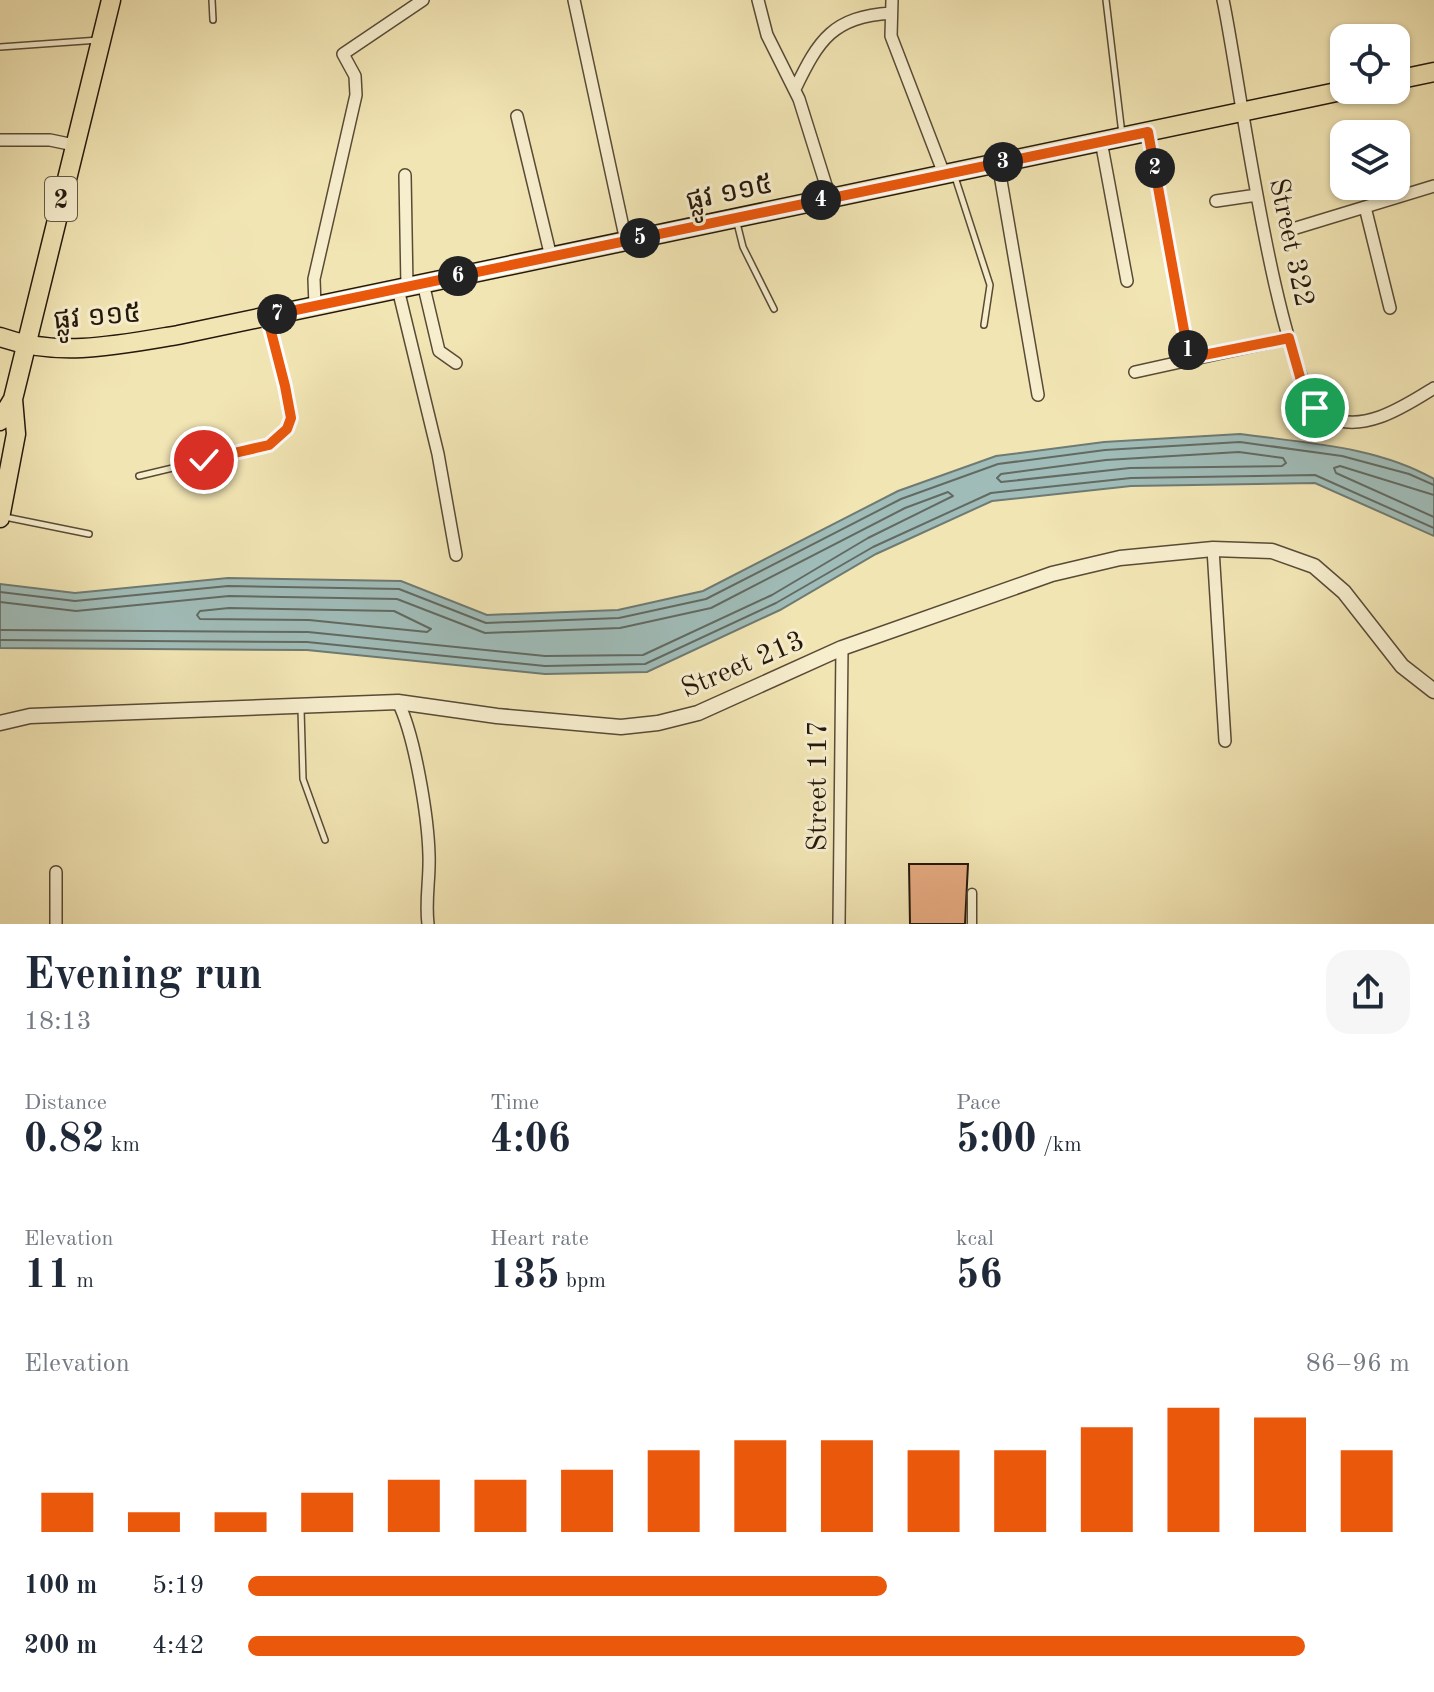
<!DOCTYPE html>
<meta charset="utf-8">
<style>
body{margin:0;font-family:"Old Standard TT","Noto Sans Khmer",serif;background:#f6f6f7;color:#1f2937;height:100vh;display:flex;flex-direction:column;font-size:30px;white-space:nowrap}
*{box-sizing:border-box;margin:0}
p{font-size:26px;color:#747a83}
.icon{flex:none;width:44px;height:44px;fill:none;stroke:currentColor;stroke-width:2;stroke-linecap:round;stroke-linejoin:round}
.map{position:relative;height:924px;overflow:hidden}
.details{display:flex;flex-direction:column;background:#fff;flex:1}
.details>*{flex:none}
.fabs{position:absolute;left:1330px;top:24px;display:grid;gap:16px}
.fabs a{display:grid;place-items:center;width:80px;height:80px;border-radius:16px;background:#fff;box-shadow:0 2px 6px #0004;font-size:40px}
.pin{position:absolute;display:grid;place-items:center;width:68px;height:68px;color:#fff;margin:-34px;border:4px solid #fff;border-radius:50%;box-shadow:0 2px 8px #0007}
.km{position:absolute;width:40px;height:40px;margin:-20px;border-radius:50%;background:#222;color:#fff;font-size:22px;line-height:40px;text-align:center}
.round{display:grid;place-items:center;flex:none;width:84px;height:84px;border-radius:24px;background:#f6f6f7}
.head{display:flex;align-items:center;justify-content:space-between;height:136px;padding:0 24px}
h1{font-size:44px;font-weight:600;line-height:60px}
.metrics{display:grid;grid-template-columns:repeat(3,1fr);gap:12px;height:136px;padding:8px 24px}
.metrics div{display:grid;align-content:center}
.metrics b{font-size:40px;font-weight:600}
.metrics small{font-size:22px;font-weight:400}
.metrics p{font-size:22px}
.chart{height:224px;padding:16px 24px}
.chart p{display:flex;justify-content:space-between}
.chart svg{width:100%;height:144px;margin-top:8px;stroke:#ea580c;stroke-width:6}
ul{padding:0 24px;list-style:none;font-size:26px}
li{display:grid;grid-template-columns:128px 96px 1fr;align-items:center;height:60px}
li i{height:20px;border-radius:10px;background:#ea580c}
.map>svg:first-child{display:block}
.water{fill:#a0bcb8;stroke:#6e7a73;stroke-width:2}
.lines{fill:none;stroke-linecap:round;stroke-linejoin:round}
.shore{stroke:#626a62;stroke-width:2}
.building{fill:#e5a980;stroke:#24180c;stroke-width:2}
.service-casing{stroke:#584b36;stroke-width:8}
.pedestrian-casing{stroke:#584b36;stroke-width:11}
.minor-casing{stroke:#584b36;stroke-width:14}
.tertiary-casing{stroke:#584b36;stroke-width:17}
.primary-casing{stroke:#24180c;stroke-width:21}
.trunk-casing{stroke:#24180c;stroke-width:21}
.service{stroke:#f7eece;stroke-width:5}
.pedestrian{stroke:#f7eece;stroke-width:8}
.minor{stroke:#f7eece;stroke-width:11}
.tertiary{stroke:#f7eece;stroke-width:14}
.primary{stroke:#f2e5b4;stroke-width:18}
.trunk{stroke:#f2e5b4;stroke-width:18}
.route-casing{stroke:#fff;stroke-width:16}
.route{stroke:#ea580c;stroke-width:10}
.labels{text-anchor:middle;stroke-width:6;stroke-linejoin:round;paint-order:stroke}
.shield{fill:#f7eece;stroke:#635846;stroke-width:2}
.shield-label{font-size:26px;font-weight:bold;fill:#24180c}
.street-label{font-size:28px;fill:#24180c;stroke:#f7eece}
</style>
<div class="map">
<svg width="1434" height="924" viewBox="0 0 1434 924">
<rect width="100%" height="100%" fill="#f2e5b4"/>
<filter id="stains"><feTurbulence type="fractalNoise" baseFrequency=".0025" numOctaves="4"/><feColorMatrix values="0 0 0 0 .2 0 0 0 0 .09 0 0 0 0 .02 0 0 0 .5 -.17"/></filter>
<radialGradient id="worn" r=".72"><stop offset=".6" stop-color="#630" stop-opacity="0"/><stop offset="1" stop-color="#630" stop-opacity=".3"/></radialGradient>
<path class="water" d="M1240,434C1305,443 1376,446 1434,479V536L1315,483L1131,486L992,501L876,554L780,610L647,672L545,674L307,650L0,648V584L75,593L228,578L401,581L487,615L618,610L703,591L898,491L996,456L1104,442Z"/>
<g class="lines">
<path class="shore" d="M1239,452L1283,458L1286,463L1282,466L1130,468L1001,482L997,478L1001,474L1106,460Z
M1434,495L1340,466L1334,468L1336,473L1434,517
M0,592L75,601L228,586L399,589L486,623L619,618L706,599L901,499L998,464L1105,450L1240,442L1342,456L1409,474L1434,485
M0,602L76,611L229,596L397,599L485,633L620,628L711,608L905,508L948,492L953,496L868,538L772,595L643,655L545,656L308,632L0,630
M229,608L394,611L431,629L427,632L309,620L200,619L197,615L200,611Z
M0,640L307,642L545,666L645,664L776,603L873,547L991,493L1131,478L1315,475L1434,528"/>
</g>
<path class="building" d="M909,864H968L965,924H910Z"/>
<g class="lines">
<g class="service-casing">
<path id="service" d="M212,0L213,20
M1106,0L1122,134
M0,47L99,40
M955,177L990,285L984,325
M737,223L743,247L774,309
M139,476L269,445L287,429L291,418L267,319
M5,517L89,534
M301,709L303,779L325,840"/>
</g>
<g class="pedestrian-casing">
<path id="pedestrian" d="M972,924V893"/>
</g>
<g class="minor-casing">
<path id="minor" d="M574,0L626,241
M758,0L767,35L799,99L830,198
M892,0L891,36L944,174
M1223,0C1238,67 1278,391 1327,416C1362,435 1405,406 1434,388
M795,89C819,39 833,17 891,13
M517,116L551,257
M1148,132L1189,358
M0,140H50L74,145
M1101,141L1127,281
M998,163L1038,395
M405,175L407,287
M1216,201L1257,195
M1365,207L1390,308
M1296,228L1434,186
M423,283L439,351L456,363
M398,289L438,454L456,555
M315,306L314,279L356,95L355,76L343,54L423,0
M1135,372L1289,338
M1213,549L1225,741
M398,702C415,736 428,817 429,855C430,879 425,900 428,924
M56,924V872
M839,924L842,648"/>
</g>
<g class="tertiary-casing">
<path id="tertiary" d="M0,723L30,716L398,702L497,716L621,727L658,723L698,713L842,648L1052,574L1120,558L1213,549L1272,551L1314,566L1344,592L1402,666L1434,691"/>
</g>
<g class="primary-casing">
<path id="primary" d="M1396,80L1434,72
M0,337C58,358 119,345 178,335L1346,90"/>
</g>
<g class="trunk-casing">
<path id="trunk" d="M0,421L13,399L111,0
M0,518L16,434L13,399"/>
</g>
<use href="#service" class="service"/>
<use href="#pedestrian" class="pedestrian"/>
<use href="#minor" class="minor"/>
<use href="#tertiary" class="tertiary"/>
<use href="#primary" class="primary"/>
<use href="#trunk" class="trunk"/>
</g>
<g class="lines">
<g class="route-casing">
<path id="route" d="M204,460L269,445L287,429L291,418L285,386L267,316L1148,132L1189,358L1289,338L1302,384L1315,408"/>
</g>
<use href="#route" class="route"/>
</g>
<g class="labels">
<rect class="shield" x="45" y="177" width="32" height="44" rx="6"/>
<g class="shield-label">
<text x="61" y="208">2</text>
</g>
<g class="street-label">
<text transform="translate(729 191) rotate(-12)" y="10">ផ្លូវ ១១៥</text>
<text transform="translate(1293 242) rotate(78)" y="10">Street 322</text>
<text transform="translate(97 315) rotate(-5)" y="10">ផ្លូវ ១១៥</text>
<text transform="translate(742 663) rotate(-23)" y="10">Street 213</text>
<text transform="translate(816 786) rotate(-90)" y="10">Street 117</text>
</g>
</g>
<rect width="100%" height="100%" filter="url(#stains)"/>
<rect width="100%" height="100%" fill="url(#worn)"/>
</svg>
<div class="fabs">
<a><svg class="icon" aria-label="locate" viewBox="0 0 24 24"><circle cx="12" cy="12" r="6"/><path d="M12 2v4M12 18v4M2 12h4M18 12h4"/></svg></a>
<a><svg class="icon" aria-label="layers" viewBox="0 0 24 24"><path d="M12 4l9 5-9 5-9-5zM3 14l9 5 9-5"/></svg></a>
</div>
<div class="pin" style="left:1315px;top:408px;background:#1e9e55"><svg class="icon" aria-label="arrive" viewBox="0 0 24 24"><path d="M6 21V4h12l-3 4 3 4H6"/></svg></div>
<div class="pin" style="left:204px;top:460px;background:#d93025"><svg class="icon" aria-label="check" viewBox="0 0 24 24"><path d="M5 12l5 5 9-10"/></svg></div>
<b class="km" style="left:1188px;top:350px">1</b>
<b class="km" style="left:1155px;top:168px">2</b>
<b class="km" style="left:1003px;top:162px">3</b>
<b class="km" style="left:821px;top:200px">4</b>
<b class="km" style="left:640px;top:238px">5</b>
<b class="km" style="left:458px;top:276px">6</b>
<b class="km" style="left:277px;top:314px">7</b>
</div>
<section class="details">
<div class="head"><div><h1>Evening run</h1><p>18:13</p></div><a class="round"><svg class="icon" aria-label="share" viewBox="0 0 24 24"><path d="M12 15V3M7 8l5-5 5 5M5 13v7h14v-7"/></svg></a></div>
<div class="metrics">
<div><p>Distance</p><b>0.82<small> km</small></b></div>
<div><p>Time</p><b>4:06</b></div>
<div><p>Pace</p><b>5:00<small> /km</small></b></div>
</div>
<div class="metrics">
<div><p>Elevation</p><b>11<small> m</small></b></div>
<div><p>Heart rate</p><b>135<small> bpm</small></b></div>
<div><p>kcal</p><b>56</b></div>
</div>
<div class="chart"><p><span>Elevation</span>86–96 m</p>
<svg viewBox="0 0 160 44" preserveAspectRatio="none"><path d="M5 44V32M15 44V38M25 44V38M35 44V32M45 44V28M55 44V28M65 44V25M75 44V19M85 44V16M95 44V16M105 44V19M115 44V19M125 44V12M135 44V6M145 44V9M155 44V19"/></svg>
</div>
<ul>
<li><b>100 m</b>5:19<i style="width:55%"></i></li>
<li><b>200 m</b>4:42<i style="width:91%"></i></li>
</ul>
</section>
